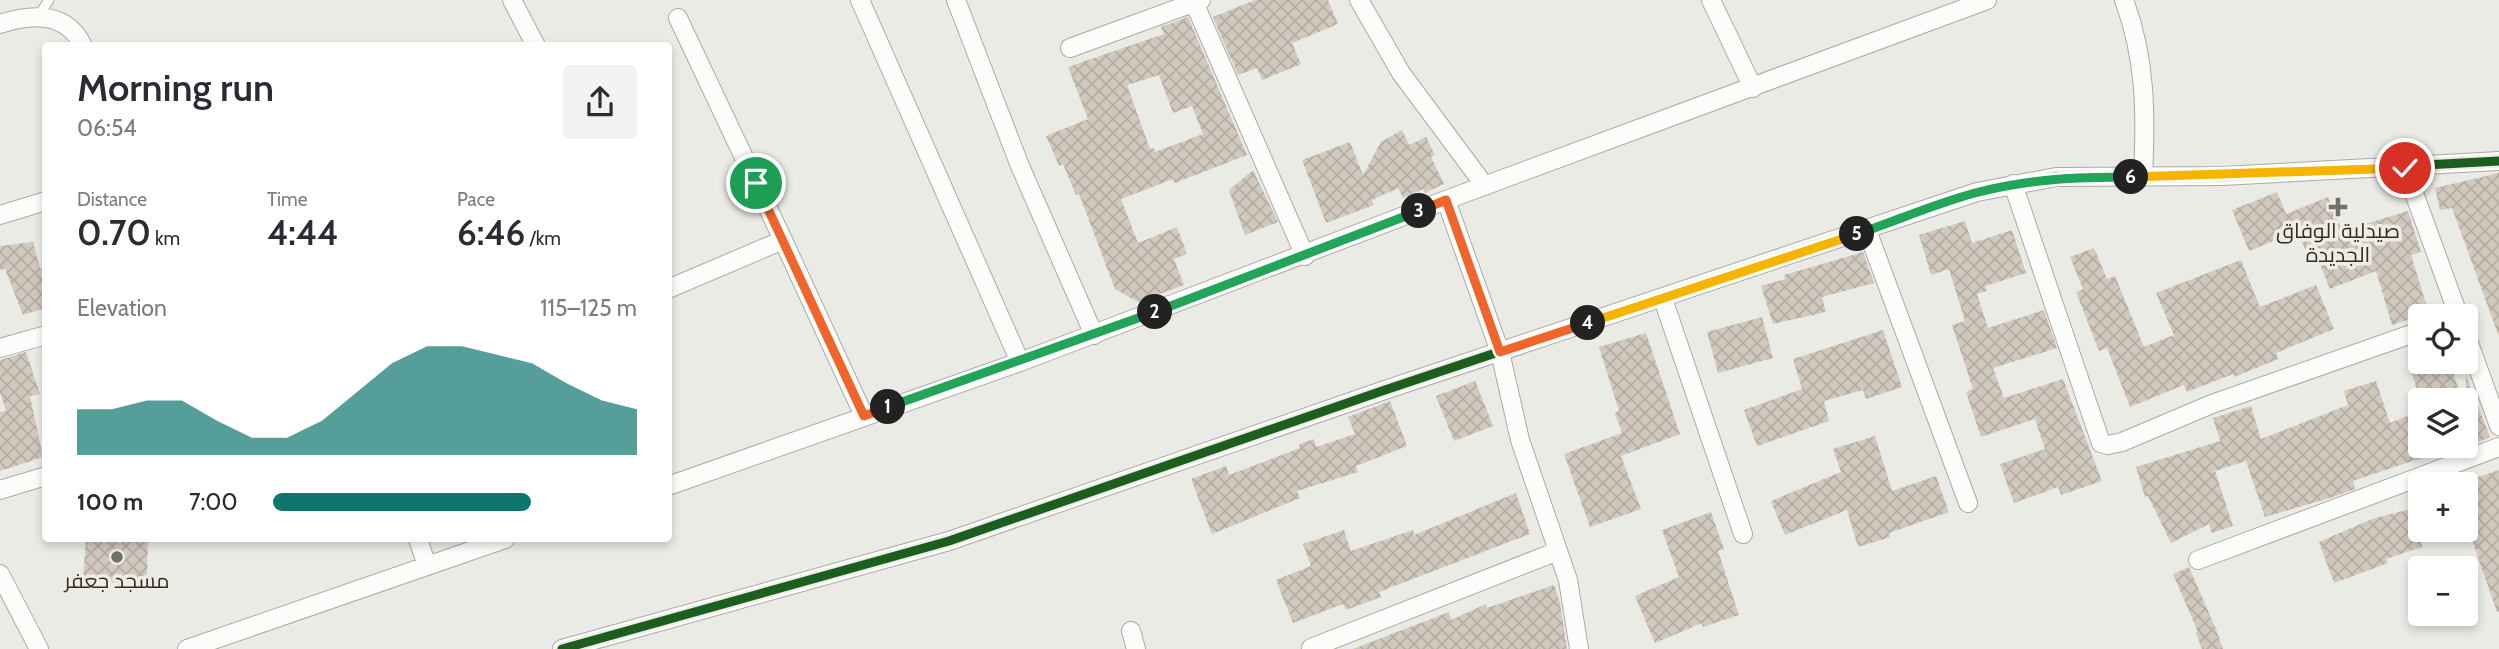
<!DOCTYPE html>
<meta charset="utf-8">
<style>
body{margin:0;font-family:Cabin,Cairo,sans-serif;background:#f2f2f3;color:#2b2b33;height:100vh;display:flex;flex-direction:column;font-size:26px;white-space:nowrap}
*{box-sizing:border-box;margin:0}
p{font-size:23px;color:#7c7c81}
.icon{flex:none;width:38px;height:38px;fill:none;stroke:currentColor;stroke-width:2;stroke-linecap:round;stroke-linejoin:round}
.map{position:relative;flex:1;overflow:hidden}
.drawer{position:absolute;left:42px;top:42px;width:630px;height:500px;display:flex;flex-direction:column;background:#fff;border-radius:7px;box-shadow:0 4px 10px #0003}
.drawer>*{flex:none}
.buttons{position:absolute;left:2408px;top:304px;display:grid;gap:14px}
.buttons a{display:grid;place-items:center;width:70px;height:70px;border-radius:7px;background:#fff;box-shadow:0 4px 10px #0003;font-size:35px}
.pin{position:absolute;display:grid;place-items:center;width:60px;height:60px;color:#fff;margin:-30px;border:4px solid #fff;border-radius:50%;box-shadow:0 2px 7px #0007}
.km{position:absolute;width:35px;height:35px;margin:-18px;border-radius:50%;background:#222;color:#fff;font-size:19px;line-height:35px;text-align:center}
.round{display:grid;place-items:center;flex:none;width:74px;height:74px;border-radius:7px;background:#f2f2f3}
.overview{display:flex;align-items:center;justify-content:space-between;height:119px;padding:0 35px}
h1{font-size:38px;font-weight:600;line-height:52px}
.figures{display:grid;grid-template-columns:repeat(3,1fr);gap:10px;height:119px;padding:7px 35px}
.figures div{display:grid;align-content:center}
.figures b{font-size:35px;font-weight:600}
.figures small{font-size:19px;font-weight:400}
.figures p{font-size:19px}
.chart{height:196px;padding:14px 35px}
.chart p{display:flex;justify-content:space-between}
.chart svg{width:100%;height:126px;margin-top:7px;fill:#0f766e;opacity:.7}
ul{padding:0 35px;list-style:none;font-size:23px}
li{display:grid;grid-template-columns:112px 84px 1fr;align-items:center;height:52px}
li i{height:18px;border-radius:9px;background:#0f766e}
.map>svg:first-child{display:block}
.building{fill:url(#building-cross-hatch);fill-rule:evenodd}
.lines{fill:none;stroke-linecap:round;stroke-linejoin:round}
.lane-casing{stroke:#abaaa6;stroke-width:11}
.street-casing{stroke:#abaaa6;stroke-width:20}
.lane{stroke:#fcfcfb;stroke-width:9}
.street{stroke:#fcfcfb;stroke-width:18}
.cycleway-casing{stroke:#eeece3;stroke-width:13}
.cycleway{stroke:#1b5e20;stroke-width:9}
.split-1-casing{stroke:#fff;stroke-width:14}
.split-2-casing{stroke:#fff;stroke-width:14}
.split-3-casing{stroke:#fff;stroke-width:14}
.split-4-casing{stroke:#fff;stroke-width:14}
.split-5-casing{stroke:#fff;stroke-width:14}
.split-6-casing{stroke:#fff;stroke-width:14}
.split-7-casing{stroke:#fff;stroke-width:14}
.split-1{stroke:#f0652b;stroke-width:9}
.split-2{stroke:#22a559;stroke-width:9}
.split-3{stroke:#22a559;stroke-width:9}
.split-4{stroke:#f0652b;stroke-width:9}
.split-5{stroke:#f5b400;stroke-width:9}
.split-6{stroke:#22a559;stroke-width:9}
.split-7{stroke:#f5b400;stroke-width:9}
.poi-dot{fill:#70706c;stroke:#eeece3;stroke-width:2.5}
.labels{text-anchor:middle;stroke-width:7;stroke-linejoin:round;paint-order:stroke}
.poi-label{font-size:21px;fill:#2e2d2a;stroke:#eeece3}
</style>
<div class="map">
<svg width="2499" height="649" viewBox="0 0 2499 649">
<defs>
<pattern id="building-cross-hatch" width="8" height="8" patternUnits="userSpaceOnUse" patternTransform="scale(1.75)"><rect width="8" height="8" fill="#d2c9be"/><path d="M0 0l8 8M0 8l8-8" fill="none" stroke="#b5ada3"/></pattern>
</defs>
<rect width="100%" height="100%" fill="#ebebe6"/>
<path class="building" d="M1255,0H1328L1338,24L1292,43L1301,64L1262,80L1257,68L1238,75L1213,17Z
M1188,17L1247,155L1175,183L1173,179L1121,199L1138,243L1177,227L1187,254L1174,259L1184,285L1138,302L1115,289L1079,194L1076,195L1063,164L1059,166L1046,136L1088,119L1068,67L1164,34L1161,27ZM1159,75L1173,113L1192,106L1203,134L1155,152L1154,148L1150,149L1127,85Z
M1402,130L1409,145L1426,137L1435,155L1431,157L1444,184L1425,193L1423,189L1403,198L1398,188L1372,200L1374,205L1326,223L1302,160L1350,142L1363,175L1381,142Z
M1253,170L1278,222L1245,235L1229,190Z
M2499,173V334H2498L2452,208L2440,210L2435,188Z
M2277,192L2286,214L2328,197L2342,231L2408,211L2421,252L2411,255L2429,313L2392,325L2376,271L2330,289L2312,245L2305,249L2298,231L2249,251L2232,210Z
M1965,221L1972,243L2012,230L2026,273L1985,286L1987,291L1977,294L1988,328L2044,310L2057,348L1993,368L2004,398L2063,379L2102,481L2061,495L2058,487L2014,503L2000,464L2045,449L2035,419L1981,437L1966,392L1973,389L1952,325L1965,321L1949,269L1931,275L1919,235Z
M33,242L40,268L46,267V308L23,315L5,269L0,270V246Z
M2094,248L2107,279L2115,276L2144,347L2174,335L2156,293L2241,260L2260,307L2316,285L2334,329L2276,353L2278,359L2234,377L2233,374L2187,392L2184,385L2130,407L2107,348L2099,351L2076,292L2083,289L2070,257Z
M1863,252L1874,283L1822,297L1826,312L1773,324L1761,286L1785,279L1784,275Z
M1762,317L1773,358L1718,373L1707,332Z
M1883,330L1902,387L1866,399L1863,390L1824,401L1829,421L1757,446L1744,410L1802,389L1793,359Z
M1646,333L1680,434L1621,456L1641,509L1590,527L1564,454L1622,433L1615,413L1619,411L1599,347Z
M26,352L40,394L30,396L43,457L0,471V412L6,411L0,392V360Z
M2408,362H2449L2463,401H2421Z
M2466,376L2490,437L2466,447Z
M1475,381L1493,426L1454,441L1436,396Z
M2376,381L2390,423L2415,413L2420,427V446L2451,448L2353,481L2355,489L2333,497L2265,517L2246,461L2215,471L2233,526L2212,533L2209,524L2171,543L2148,496L2145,497L2136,467L2220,441L2213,418L2251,406L2261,439L2348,405L2344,391Z
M1390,401L1407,446L1356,466L1358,472L1297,491L1300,498L1212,534L1191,479L1226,466L1229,475L1300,448L1299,444L1314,439L1316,447L1355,434L1348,417Z
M1875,436L1892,491L1936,476L1949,512L1889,533L1890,537L1858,547L1847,510L1785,535L1771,501L1841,472L1833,449Z
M2499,470V611L2497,612L2466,523V481Z
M1516,493L1530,534L1379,592L1381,597L1346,610L1343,604L1293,623L1276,580L1311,566L1303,544L1344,530L1351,551L1413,530L1414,535Z
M2410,509L2417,530H2448L2449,533L2421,542L2422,547L2386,559L2388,563L2334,583L2319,542L2372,519Z
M1711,512L1724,549L1718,551L1739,615L1703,627L1702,623L1655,643L1635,596L1679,577L1662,530Z
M86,539H148L147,578H130V585L83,579Z
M2189,567L2216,629L2223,649H2202L2196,633L2198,632L2173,574Z
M1554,585L1560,603L1567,649H1353L1449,612L1451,620L1486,604L1487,608Z"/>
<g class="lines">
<g class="lane-casing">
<path id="lane" d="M39,15L49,0"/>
</g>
<g class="street-casing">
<path id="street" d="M512,0L536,46
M860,0L1020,362
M956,0L1020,166L1094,335
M1193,0L1305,256
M1359,0L1401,73L1485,186
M1711,0L1753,88
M2124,0C2146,59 2146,114 2143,177
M678,18L783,240
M0,24C31,14 66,11 83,46
M1070,48L1201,0
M2405,168L2459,317
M2013,184L2101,443L2108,445L2122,442L2212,404L2420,331
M1446,200L1500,352L1520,440L1568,580L1579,649
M0,215L46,201
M1867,230L1968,503
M668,289L783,240L864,416
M1663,299L1743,534
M2466,335L2499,426
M0,348L46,335
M668,486L1020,362L1446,200L1987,0
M0,490L46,476
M418,539L427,566
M2198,560L2499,447
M0,574L39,649
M1131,631L1136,649
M1311,648L1558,551
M187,649L505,539
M562,649L949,541L1382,391L1977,192L2056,177L2222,176L2499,161"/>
</g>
<use href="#lane" class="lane"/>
<use href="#street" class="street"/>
<g class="cycleway-casing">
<path id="cycleway" d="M562,649L949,541L1382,391L1977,192L2056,177L2222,176L2499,161"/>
</g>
<use href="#cycleway" class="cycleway"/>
</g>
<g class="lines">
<g class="split-1-casing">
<path id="split-1" d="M756,183L864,416L888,407"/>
</g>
<g class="split-2-casing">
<path id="split-2" d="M888,407L1155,312"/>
</g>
<g class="split-3-casing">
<path id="split-3" d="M1155,312L1419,211"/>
</g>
<g class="split-4-casing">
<path id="split-4" d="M1419,211L1446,200L1500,352L1588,323"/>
</g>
<g class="split-5-casing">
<path id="split-5" d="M1588,323L1857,234"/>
</g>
<g class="split-6-casing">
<path id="split-6" d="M1857,234C1896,221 1934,204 1975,193C2027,179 2078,177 2131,177"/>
</g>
<g class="split-7-casing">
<path id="split-7" d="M2131,177L2405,168"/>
</g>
<use href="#split-1" class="split-1"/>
<use href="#split-2" class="split-2"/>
<use href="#split-3" class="split-3"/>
<use href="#split-4" class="split-4"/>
<use href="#split-5" class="split-5"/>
<use href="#split-6" class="split-6"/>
<use href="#split-7" class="split-7"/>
</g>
<g class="poi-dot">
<path d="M2334.5 196.5h7v7h7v7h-7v7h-7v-7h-7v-7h7z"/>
<circle cx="117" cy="557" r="7"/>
</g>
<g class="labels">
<g class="poi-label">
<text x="2338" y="238">صيدلية الوفاق<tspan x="2338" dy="24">الجديدة</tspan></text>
<text x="117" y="588">مسجد جعفر</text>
</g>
</g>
</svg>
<div class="buttons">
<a><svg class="icon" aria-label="locate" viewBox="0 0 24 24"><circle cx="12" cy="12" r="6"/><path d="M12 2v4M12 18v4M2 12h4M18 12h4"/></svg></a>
<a><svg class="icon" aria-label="layers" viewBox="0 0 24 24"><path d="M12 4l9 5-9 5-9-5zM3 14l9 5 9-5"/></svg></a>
<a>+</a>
<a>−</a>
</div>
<div class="pin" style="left:756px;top:183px;background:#1e9e55"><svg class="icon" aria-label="arrive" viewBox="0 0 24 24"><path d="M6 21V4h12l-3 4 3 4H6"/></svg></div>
<div class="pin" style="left:2405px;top:168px;background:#d93025"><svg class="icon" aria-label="check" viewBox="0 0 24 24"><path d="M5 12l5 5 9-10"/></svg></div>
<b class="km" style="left:888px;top:407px">1</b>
<b class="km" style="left:1155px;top:312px">2</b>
<b class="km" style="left:1419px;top:211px">3</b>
<b class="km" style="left:1588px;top:323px">4</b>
<b class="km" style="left:1857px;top:234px">5</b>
<b class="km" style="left:2131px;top:177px">6</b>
<section class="drawer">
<div class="overview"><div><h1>Morning run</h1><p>06:54</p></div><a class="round"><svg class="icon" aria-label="share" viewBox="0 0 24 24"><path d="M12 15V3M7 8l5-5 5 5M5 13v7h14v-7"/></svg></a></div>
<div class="figures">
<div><p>Distance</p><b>0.70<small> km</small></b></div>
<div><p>Time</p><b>4:44</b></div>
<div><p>Pace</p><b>6:46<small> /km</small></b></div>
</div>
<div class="chart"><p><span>Elevation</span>115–125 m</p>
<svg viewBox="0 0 160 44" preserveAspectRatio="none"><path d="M0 44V28L10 28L20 25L30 25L40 32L50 38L60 38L70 32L80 22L90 12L100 6L110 6L120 9L130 12L140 19L150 25L160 28V44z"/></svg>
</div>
<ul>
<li><b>100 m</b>7:00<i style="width:71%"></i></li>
</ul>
</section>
</div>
